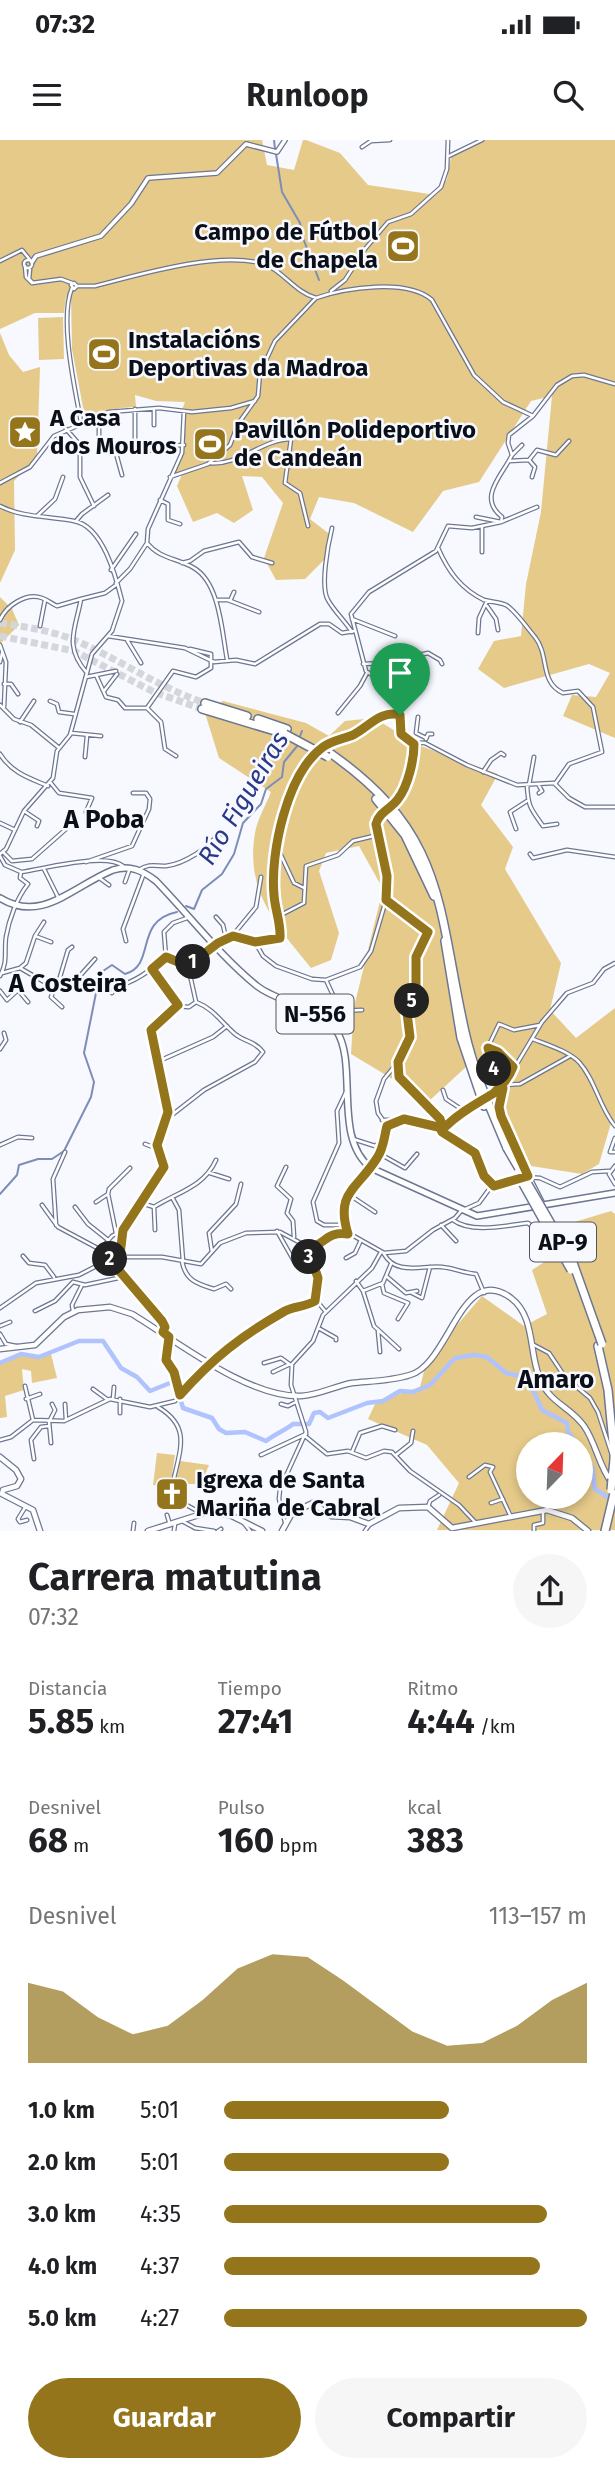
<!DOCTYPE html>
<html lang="es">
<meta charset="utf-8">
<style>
body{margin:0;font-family:"Fira Sans",sans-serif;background:#f6f6f6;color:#202124;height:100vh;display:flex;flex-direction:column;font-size:26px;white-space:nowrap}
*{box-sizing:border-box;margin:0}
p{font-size:23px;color:#757577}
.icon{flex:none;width:38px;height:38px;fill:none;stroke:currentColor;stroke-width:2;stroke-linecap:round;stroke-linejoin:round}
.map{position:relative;height:1391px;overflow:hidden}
.details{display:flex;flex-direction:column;background:#fff;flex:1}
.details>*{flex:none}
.needle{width:46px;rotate:23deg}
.fabs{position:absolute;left:516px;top:1292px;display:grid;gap:14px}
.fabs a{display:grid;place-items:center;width:77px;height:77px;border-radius:50%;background:#fff;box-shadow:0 4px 10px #0003;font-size:35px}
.pin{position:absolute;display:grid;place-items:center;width:60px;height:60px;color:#fff;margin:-72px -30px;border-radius:50% 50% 50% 0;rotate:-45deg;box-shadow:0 0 7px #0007}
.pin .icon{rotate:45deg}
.km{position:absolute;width:35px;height:35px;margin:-18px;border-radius:50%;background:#222;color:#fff;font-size:19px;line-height:35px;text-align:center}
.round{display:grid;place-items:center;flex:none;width:74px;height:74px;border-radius:37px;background:#f6f6f6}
.headline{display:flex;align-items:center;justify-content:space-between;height:119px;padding:0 28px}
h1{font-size:38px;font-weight:700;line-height:52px}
.figures{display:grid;grid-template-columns:repeat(3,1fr);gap:10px;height:119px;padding:7px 28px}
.figures div{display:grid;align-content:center}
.figures b{font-size:35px;font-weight:700}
.figures small{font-size:19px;font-weight:400}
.figures p{font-size:19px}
.chart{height:196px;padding:14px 28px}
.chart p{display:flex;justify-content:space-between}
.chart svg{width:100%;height:126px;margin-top:7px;fill:#94751c;opacity:.7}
.cta{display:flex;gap:14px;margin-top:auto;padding:14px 28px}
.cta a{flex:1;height:80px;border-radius:42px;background:#94751c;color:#fff;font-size:28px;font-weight:700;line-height:80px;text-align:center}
.cta a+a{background:#f6f6f6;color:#202124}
ul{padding:0 28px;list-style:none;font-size:23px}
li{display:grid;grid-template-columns:112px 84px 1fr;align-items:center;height:52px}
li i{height:18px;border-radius:9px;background:#94751c}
.status{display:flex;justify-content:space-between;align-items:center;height:49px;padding:0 35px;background:#fff;direction:ltr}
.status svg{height:19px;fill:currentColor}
header{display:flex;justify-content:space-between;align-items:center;height:91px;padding:0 28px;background:#fff;font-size:32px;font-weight:700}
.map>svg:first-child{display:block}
.green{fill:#e5ca89;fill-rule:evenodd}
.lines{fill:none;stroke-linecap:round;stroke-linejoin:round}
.stream{stroke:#7e8db8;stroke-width:2}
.river{stroke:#b0c3fc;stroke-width:4.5}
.motorway-tunnel{stroke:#d4d6dc;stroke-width:7;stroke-dasharray:7 3.5;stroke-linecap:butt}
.minor-casing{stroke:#6e7791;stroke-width:5}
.tertiary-casing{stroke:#6e7791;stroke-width:6}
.secondary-casing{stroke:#6e7791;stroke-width:7}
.primary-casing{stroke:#6e7791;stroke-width:8}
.motorway-casing{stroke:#6e7791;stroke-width:10}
.minor{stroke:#fff;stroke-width:2.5}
.tertiary{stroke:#fff;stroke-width:3.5}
.secondary{stroke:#fff;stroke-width:4.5}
.primary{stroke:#fff;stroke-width:5}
.motorway{stroke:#fff;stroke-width:7}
.minor-bridge-casing{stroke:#6e7791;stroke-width:5;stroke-linecap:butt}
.motorway-bridge-casing{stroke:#6e7791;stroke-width:10;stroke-linecap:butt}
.minor-bridge{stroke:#fff;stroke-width:2.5}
.motorway-bridge{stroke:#fff;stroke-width:7}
.route-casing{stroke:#fff;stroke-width:14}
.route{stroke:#94751c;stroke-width:9}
.labels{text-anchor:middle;stroke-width:5;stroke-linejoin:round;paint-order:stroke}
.shield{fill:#f7f9ff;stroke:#52555d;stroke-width:2}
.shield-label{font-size:23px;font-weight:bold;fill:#0b0f18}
.poi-label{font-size:24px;font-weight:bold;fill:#0b0f18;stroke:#f7f9ff;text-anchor:start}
.water-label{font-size:26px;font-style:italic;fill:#293988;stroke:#f7f9ff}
.neighbourhood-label{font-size:26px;font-weight:bold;fill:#0b0f18;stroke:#f7f9ff}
</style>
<div class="status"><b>07:32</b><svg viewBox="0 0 49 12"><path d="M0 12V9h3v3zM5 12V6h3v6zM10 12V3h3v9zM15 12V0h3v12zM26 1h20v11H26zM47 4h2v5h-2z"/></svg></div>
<header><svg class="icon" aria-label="menu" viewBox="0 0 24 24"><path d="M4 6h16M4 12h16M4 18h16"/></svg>Runloop<svg class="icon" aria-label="search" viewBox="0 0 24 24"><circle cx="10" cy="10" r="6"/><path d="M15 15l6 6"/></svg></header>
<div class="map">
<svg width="615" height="1391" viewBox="0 0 615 1391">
<rect width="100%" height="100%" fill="#f7f9ff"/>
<path class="green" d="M0,0H262L267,25L294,30L303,0H306L340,13L368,45L436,55L447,39L451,17L485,0H615V598L563,576L572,555L596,557L610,533L589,524L504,548L478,529L494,501L521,496L526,444L541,372L552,256L531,261L479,342L443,351L413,392L354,363L319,357L310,379L332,396L328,416L305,439L276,440L264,418L283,363L262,337L242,336L253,370L234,383L217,373L193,382L177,346L183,332L174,334L185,298L182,270L185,262L156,261L135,255L136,267L120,268L85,278L72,209L71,157H66L64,173H35L0,189Z
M63,177L64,219L39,220L38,178Z
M0,193L9,215L23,232L40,227L37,317L14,341L15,410L0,443Z
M0,457L12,469L19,485L0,504Z
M223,561L306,583L329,596L345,581L374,578L418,605L498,634L481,665L513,707L505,729L561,823L550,870L576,898L615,868V981L611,983L599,1024L582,1034L531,1026L499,959L495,938L486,917L466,927L429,961L351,914L354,867L383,749L359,706L326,713L319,731L339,793L331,820L311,828C277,786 245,752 255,693C257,680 266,665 271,652L219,618L205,573Z
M611,1071L615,1074V1390H437L459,1343L427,1305L368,1279L376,1262L420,1247L427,1220L482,1156L524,1186L547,1174L532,1130L555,1115L558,1087ZM528,1304H581V1356H528Z
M47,1214H51L57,1238L32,1243L31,1231L22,1229L24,1250L5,1256L7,1277L0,1278V1225L20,1215L37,1218Z
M157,1313L175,1315L170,1347L153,1345Z
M180,1321L209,1325L201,1344H183L182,1347L176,1342Z"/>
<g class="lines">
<path class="stream" d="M274,0L275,9
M276,14L282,52L300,83L303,98L319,140
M299,599L302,591
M186,766L194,769L202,750L222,734L234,714L243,683L261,664L266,649L282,637L284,622L298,605
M0,1054L17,1035L19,1025L38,1019H52L64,1011L91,957L94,942L84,913L100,833L112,825L125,834C157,825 133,781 177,772"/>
<path class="river" d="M0,1223L21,1214L39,1217L79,1201H103L121,1228L137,1237L150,1251L175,1241L183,1268L212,1278L219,1289L226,1293L245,1292L266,1301C275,1294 284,1291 293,1284H309L314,1273L320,1272L328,1278L367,1263L383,1261L400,1251L413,1252L430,1245L455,1218L474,1215L487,1217L506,1233L520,1236L534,1252L542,1270L567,1283L568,1292L577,1304
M581,1309L592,1327L595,1349L614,1361"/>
<path class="motorway-tunnel" d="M0,483C27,487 54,491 79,502C122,521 160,548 205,563
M0,496L74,511L154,552L202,569"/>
<g class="minor-casing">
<path id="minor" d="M362,7L371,1L390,0
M449,16L482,0
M24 124a4 4 0 1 1 8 0a4 4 0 1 1-8 0Z
M0,121L22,110L31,121
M25,126L26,137L32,143L61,139L72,143
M30,129L29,139L32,142
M77,146L74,143L71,145L74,149L77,146H95C142,134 213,112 261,123C282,129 294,152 316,158C345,148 407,138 432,160L474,235L503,262L533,276
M72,148C59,179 75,249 81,282
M331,151L345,140L365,109L388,82L411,74L441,47L447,29L448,0
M615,244L584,235L572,236L557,245L533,276L509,295L508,303L512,315C502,336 477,357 502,377L501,382L472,388L448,386L436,411L369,452L351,474L366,531L400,554L399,585L408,602L425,603L467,625L517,645L554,643L569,658L585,667H615
M154,269V285
M94,277L99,283V300L114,306L122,335
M66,289L80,305V337L94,366
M135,298V269
M107,304L109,311
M144,310C160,313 169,304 184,305
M512,315L522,305
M529,320L535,327L532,337
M509,321L529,320L537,310L556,315L569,301
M210,323C239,326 263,299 291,299L285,343L300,353L308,386
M170,337L208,324L230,305L238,284L258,256L260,233L275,201L315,159
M0,343L30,327L54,296L109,272L159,268L192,272L231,268L255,261
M160,360L168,364V380L180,384
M0,366C23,378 50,376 74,381C103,386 116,437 122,461L112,491L92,514L70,595L57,611L53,638L24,671L6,709L0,714
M37,376L55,359L63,337
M476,377L501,382L537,367
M76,381L82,374L108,355
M482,387V412
M332,388C328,404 320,447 328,460C334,471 345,481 352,492
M147,403C160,419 177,418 194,428C220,443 222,493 227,519
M147,403L148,389L182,313L184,271
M438,408C448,431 461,449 484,460C491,462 499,462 506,465C515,470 528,489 535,497C550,516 539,542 563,553L578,551L593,567L602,612L569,624L555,644
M182,423L190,421L204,411L239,402L252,417L272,423
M111,430L136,394
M116,443L130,429L147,403
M216,460H228L259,472
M230,461L234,452
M487,466L496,479L498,490
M352,479L395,496
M0,480C6,466 26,452 42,458C48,460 52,464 57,466L81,459
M40,486L45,460
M478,493L479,478L487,461
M108,496L185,508L214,522L236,520L255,524L320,484H329L342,493L354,491
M127,500L141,523
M0,505L6,522L4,567
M0,522L2,513
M363,524L384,523L428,513L440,520L442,524
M87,533C63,506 76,488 81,459L105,453L116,445
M96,535L106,557L118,560L125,568H147L173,531L196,537L211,528V514L190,509
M86,537L116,531
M4,544H11L18,554
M104,551L117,534
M50,561L57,564L59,572L74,574
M0,565L14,579L31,585L58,607
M147,568L161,582L165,609L176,616
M338,573L360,546L367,533
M418,577L416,593L426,598
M20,582L34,561
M71,593L101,596
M426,599L428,594H432
M0,614C12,633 29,638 48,646
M85,617L87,596
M483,632L491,620L501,613L504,615
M50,642L59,653L92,658L86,672
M538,644L542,651L539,653
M527,645C528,667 531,669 543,686L557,684
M529,645L534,617
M397,661L412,621L414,604
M24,671L39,681L37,686
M0,683L15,690
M516,689L510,672L527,661
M278,709L294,743L304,748
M4,713L12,721L32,719L66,689
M530,714L533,718L567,710L615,717
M86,722L132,706L149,669L150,659L146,653H133
M44,729L58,757
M139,730C148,723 156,726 166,726C184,724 211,707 219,692L224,695
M21,732C44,729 106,712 123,726
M98,737L109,745
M125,742L130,728
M386,760L427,792L416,817V849L407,873L410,897L398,922L384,939L376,961L378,973L387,986
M279,776C265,729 282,642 320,609C331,600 347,598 360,591C369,586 377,578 387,574L400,575
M216,777L223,785L226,798
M233,795L256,767L261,737
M35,796L44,782
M126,801L123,789L144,733
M255,802L280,798L279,776L304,763L306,726L338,715L353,701L378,695
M166,817L164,792L173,783L187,778
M20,828L26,823L35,796L51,802
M152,829L178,865
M2,833L20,828L53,847L69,848L95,819
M0,836C8,822 4,812 6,797C9,779 17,758 28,744L20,738L21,732L5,725L0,716
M326,840L338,866L334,879L337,891
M55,847L51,857L62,867
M57,847L68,810L72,807
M0,851L7,860L18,850L28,862
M112,853L115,847C136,842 149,831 166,817L188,826
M337,871L362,870
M540,885L514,890L499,884L487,909L499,944L504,948L499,966L505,989L543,1063
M533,899C548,905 568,911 579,922C596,941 599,967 615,986
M489,908L498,912L513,927
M0,909L6,900L4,893
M159,921L213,897L227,886
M398,922L401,941C415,954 439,967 443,988
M503,945L520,944L570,916
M443,950L446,959L464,971
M490,956L509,937L542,882L567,853L593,843L604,829L615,823
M168,978L204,950L255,922L263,912C255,901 245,902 235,894C221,882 214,869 196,862
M382,980H410L442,988L476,962
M440,988L475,1013L484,1036L494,1046
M615,998L610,1012H615
M353,999L375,1006L382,1001
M145,1004L158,1009
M0,1005L18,997L32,998
M380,1014L405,1028L417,1014
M615,1026L609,1034L615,1044
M286,1027L277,1046L291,1059L287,1073L293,1081L294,1097
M210,1033L229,1039
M525,1037L540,1038L560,1047L592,1032L609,1031
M348,1054L375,1072
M172,1057L179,1070L183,1121
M96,1062L108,1054
M141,1063L154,1067C178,1052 204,1047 216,1020
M42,1065L58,1087L101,1110
M75,1067L88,1084L108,1100
M154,1067L155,1090
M453,1080C471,1094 509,1085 528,1083L543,1096L545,1104L542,1109
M56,1085L53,1039L65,1012
M343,1085H324L317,1081L313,1062L339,1003L337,971L346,952
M441,1085L456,1101
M277,1091L294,1121
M348,1094L343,1081L345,1060L378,1018L386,988L394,981
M120,1096L116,1093L108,1054L109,1049L130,1028
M212,1112L209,1093L236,1064L241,1044
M384,1114C396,1136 422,1125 442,1127C453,1128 464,1133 476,1134L484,1153
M120,1115C122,1070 151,1064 164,1027L157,1005L168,972L158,915L151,895L154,885L173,866L189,867L196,862L188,826L231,796L255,802L263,816L276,826L312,839L326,840L360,827L371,811L386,760L387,736L376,684L379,676
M23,1116L29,1123L45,1125L54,1137
M346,1118L355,1113L361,1100
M105,1121L102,1108L112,1096L123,1090
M182,1121C185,1140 197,1144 214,1149L226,1144L231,1149
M107,1122L116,1127L165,1187L163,1192
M386,1136L406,1153L417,1151
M356,1141L363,1151L374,1186L399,1209
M73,1142L85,1145L123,1137
M382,1144L384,1153L408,1163L398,1179
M363,1151L383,1143L391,1124
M412,1153L422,1158L430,1127
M316,1160L326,1172
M0,1168L36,1143L79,1135L114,1117H162L201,1124L220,1103L246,1093L280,1092L310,1108L329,1095L337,1093L352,1095L384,1113L406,1111L433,1090L455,1078L461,1071L479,1063L490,1048L518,1038
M35,1171L55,1161L73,1142
M73,1171L72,1165L82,1145
M0,1186L10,1182
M320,1189L336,1198V1200
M378,1191L380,1212
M0,1194L6,1204L21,1207
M168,1199C160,1219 178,1235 180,1255
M532,1204L549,1213L565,1237L590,1258L598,1272L612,1315
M211,1222L247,1192L291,1168L315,1161L318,1138L308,1108
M264,1223L281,1218L292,1226
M273,1232L288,1225
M25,1246L33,1280
M93,1249L108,1260
M26,1259L40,1254
M113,1259L114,1247
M120,1259V1273
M65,1264L66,1280
M281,1264L288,1266L296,1262
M158,1267C190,1286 181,1307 174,1338L181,1349V1362L201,1373
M305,1296L327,1314L348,1311L366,1318L384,1311L392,1312L410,1331L459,1365L476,1383
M0,1300L11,1297L33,1280L64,1281L110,1259L150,1267L175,1261L207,1224
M51,1303L49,1282L55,1270L52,1264
M352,1312L360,1293L382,1286L395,1290
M261,1315L306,1294
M396,1315L411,1303L413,1291
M34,1319L31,1300L41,1287L49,1286
M469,1337L485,1325L493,1327L490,1332L511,1377
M164,1362H181
M491,1363L503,1359
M26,1366L18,1379L20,1382L27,1380
M428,1367L430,1361L439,1355
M227,1374L232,1366
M167,1375L170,1385
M182,1381L195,1388L214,1391
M243,1382L250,1391
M285,1382L279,1359L280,1349L306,1292L291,1245L292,1224L313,1201L323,1175L372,1128L381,1112
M133,1391L134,1383
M174,1391L175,1384
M218,1391L221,1389
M365,1391L370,1384
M534,1391V1385L543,1383V1371"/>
</g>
<g class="tertiary-casing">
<path id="tertiary" d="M32,122L36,116L101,96L131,64L148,38L217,33L246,4L277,12L285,0"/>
</g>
<g class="secondary-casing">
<path id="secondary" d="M0,1209L35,1205L64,1177L78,1170L110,1167L132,1174C177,1201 248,1258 301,1256C319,1255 335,1246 352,1243C372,1241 391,1241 410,1235C450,1224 461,1121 511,1158C535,1176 529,1212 539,1236C549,1264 569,1265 584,1286C596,1303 599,1327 612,1343
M0,1317L16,1330L21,1339L17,1346L3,1350L2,1354L33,1370L40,1391
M148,1391L208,1372L230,1375L262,1391
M282,1391L292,1373L313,1363L331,1376L350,1377L369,1384L399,1368L428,1367L452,1388L547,1370L572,1378L588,1391"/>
</g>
<g class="primary-casing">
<path id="primary" d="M0,758C42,784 73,746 113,730C130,725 142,730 156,741C189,775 220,816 257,846C280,864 318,865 336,890C359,924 332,998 371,1028L477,1076L615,1053"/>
</g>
<g class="motorway-casing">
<path id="motorway" d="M205,563L247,576
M202,569L285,594
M258,579L287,589
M330,613C447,695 437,767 465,892C474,932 491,970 507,1008
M376,659L405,695L434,756
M445,801L461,898L484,966
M598,1206L608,1250L614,1314
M612,1339L614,1320
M605,1391L615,1349"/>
</g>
<use href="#minor" class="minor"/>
<use href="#tertiary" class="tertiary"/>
<use href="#secondary" class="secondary"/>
<use href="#primary" class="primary"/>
<use href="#motorway" class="motorway"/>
<g class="minor-bridge-casing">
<path id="minor-bridge" d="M379,676L397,661
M476,962L490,956"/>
</g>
<g class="motorway-bridge-casing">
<path id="motorway-bridge" d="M285,594L328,617
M507,1008L572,1120L602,1204
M517,1033L571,1130
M614,1320V1314
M611,1350L612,1339"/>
</g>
<use href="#minor-bridge" class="minor-bridge"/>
<use href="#motorway-bridge" class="motorway-bridge"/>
</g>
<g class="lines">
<g class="route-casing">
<path id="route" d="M400,575C380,570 369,587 353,595C343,599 331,601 323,607C287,633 270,713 274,755C275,770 281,783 280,798L255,802L233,796L218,803L188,826L166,817L152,829L178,865L151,890L168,972L157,1005L164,1027L123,1090L120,1115L106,1121L116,1127L162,1181L165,1187L163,1192L169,1197L166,1220L174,1232L180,1255C213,1218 241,1196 285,1171C295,1166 305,1167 315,1161L318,1138L308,1108C326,1105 325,1091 348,1094C335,1052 357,1050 377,1018C384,1008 384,997 387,986L404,979L442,988L446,986C462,971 476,964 494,953C502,945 509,938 513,927L498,912L488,908L499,944C500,946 502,947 503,948L499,967L501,976L528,1036L494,1046L484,1036L475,1013L442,992L440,988H443L440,979L399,937L398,922L410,897L407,873L416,849V817L428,792L386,760L387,736L376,684C379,672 391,669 398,659C408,646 414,620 414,604L401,594L400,575"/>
</g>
<use href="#route" class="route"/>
</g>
<defs>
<g id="stadium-square" transform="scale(1.75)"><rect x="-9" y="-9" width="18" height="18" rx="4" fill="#94751c" stroke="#f7f9ff"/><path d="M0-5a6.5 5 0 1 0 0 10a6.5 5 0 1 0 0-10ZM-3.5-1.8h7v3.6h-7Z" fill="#fff"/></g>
<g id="sight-square" transform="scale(1.75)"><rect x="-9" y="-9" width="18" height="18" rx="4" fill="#94751c" stroke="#f7f9ff"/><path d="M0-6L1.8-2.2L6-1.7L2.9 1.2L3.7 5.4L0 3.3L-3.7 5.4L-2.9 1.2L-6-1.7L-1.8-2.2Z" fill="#fff"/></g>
<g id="church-square" transform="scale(1.75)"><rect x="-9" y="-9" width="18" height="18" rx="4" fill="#94751c" stroke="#f7f9ff"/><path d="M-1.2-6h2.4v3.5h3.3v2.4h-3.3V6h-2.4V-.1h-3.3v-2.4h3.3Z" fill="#fff"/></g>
</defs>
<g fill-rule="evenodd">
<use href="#stadium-square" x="403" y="106"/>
<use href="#stadium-square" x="104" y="214"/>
<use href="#sight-square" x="25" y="292"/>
<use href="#stadium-square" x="210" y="304"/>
<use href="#church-square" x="172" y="1354"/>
</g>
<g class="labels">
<g class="shield">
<rect x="276.5" y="854.5" width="77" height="39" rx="5"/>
<rect x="530" y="1082.5" width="66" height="39" rx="5"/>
</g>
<g class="shield-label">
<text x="315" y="882">N-556</text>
<text x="563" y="1110">AP-9</text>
</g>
<g class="poi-label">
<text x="378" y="100" text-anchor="end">Campo de Fútbol<tspan x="378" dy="28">de Chapela</tspan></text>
<text x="128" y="208">Instalacións<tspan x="128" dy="28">Deportivas da Madroa</tspan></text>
<text x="50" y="286">A Casa<tspan x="50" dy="28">dos Mouros</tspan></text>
<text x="234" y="298">Pavillón Polideportivo<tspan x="234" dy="28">de Candeán</tspan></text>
<text x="196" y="1348">Igrexa de Santa<tspan x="196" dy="28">Mariña de Cabral</tspan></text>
</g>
<g class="water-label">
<text transform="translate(243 658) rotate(-59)" y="9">Río Figueiras</text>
</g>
<g class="neighbourhood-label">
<text x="104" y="688">A Poba</text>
<text x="68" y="852">A Costeira</text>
<text x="556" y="1248">Amaro</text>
</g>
</g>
</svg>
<div class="fabs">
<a><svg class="needle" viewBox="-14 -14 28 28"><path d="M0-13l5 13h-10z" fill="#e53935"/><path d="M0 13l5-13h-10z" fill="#757577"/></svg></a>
</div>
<div class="pin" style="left:400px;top:575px;background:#1e9e55"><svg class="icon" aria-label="arrive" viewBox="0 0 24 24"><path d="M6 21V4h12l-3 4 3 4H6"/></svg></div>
<b class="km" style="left:193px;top:822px">1</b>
<b class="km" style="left:110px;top:1119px">2</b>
<b class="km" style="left:309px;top:1117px">3</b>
<b class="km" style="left:494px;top:929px">4</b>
<b class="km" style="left:412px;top:861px">5</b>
</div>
<section class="details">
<div class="headline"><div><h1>Carrera matutina</h1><p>07:32</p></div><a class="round"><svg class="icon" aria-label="share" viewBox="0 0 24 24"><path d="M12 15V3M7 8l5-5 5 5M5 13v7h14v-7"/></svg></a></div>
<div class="figures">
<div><p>Distancia</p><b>5.85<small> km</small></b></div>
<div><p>Tiempo</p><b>27:41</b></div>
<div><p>Ritmo</p><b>4:44<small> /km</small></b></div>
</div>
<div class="figures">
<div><p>Desnivel</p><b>68<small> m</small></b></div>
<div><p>Pulso</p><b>160<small> bpm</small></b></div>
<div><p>kcal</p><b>383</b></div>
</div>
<div class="chart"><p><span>Desnivel</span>113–157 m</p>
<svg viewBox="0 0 160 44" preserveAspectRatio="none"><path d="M0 44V16L10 19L20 28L30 34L40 31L50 22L60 11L70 6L80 7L90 15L100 24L110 33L120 38L130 37L140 31L150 22L160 16V44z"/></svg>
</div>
<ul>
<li><b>1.0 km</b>5:01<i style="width:62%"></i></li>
<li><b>2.0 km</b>5:01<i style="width:62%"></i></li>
<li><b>3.0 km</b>4:35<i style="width:89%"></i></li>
<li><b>4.0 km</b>4:37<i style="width:87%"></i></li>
<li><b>5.0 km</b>4:27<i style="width:100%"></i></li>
</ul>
<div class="cta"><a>Guardar</a><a>Compartir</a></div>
</section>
